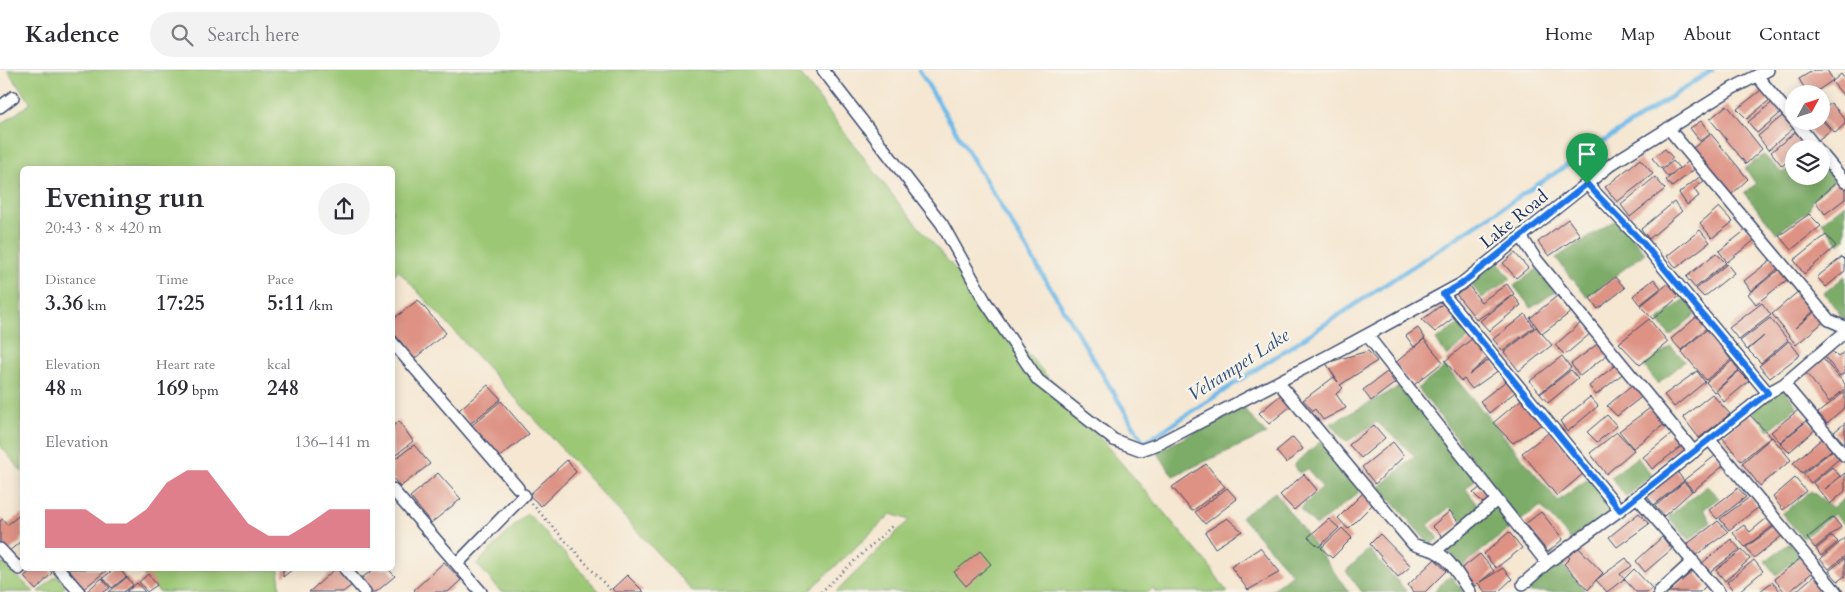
<!DOCTYPE html>
<meta charset="utf-8">
<style>
body{margin:0;font-family:Cardo,serif;background:#f2f2f3;color:#2b2b33;height:100vh;display:flex;flex-direction:column;font-size:19px;white-space:nowrap}
*{box-sizing:border-box;margin:0}
p{font-size:16px;color:#7c7c81}
.icon{flex:none;width:28px;height:28px;fill:none;stroke:currentColor;stroke-width:2;stroke-linecap:round;stroke-linejoin:round}
.map{position:relative;flex:1;overflow:hidden}
.sheet{position:absolute;left:20px;top:96px;width:375px;height:405px;display:flex;flex-direction:column;background:#fff;border-radius:8px;box-shadow:0 2px 12px #0003}
.sheet>*{flex:none}
.needle{width:32px;rotate:50deg}
.buttons{position:absolute;left:1785px;top:15px;display:grid;gap:10px}
.buttons a{display:grid;place-items:center;width:45px;height:45px;border-radius:50%;background:#fff;box-shadow:0 2px 12px #0003;font-size:25px}
.pin{position:absolute;display:grid;place-items:center;width:42px;height:42px;color:#fff;margin:-51px -21px;border-radius:50% 50% 50% 0;rotate:-45deg;box-shadow:0 0 5px #0007}
.pin .icon{rotate:45deg}
.round{display:grid;place-items:center;flex:none;width:52px;height:52px;border-radius:26px;background:#f2f2f3}
.overview{display:flex;align-items:center;justify-content:space-between;height:85px;padding:0 25px}
h1{font-size:28px;font-weight:800;line-height:38px}
.metrics{display:grid;grid-template-columns:repeat(3,1fr);gap:8px;height:85px;padding:5px 25px}
.metrics div{display:grid;align-content:center}
.metrics b{font-size:21px;font-weight:800}
.metrics small{font-size:14px;font-weight:400}
.metrics p{font-size:14px}
.chart{height:140px;padding:10px 25px}
.chart p{display:flex;justify-content:space-between}
.chart svg{width:100%;height:90px;margin-top:5px;fill:#d1495b;opacity:.7}
header{display:flex;align-items:center;gap:30px;box-sizing:border-box;height:70px;padding:0 25px;background:#fff;border-bottom:1px solid #e1e1e2}
header strong{font-size:24px}
nav{display:flex;gap:28px;margin-inline-start:auto;font-size:18px}
.search{width:350px;height:45px;background:#f2f2f3;display:flex;align-items:center;gap:12px;box-sizing:border-box;padding:0 18px;border-radius:28px;color:#7c7c81;font-size:19px}
.map>svg:first-child{display:block}
.green{fill:#9cc876;stroke:#5c7c6a}
.forest{fill:#7dac67;stroke:#4c6e62}
.lines{fill:none;stroke-linecap:round;stroke-linejoin:round}
.stream{stroke:#70bae9;stroke-width:4.5}
.building{fill:#dd9284}
.minor-casing{stroke:#3c4b6f;stroke-width:14}
.path{stroke:#3c4b6f;stroke-width:2.5;stroke-dasharray:1 4;stroke-linecap:butt}
.minor{stroke:#fff;stroke-width:11}
.route-casing{stroke:#fff;stroke-width:10}
.route{stroke:#1a73e8;stroke-width:6}
.labels{text-anchor:middle;stroke-width:4.5;stroke-linejoin:round;paint-order:stroke}
.street-label{font-size:18px;fill:#1b2f5e;stroke:#f7f3e8}
.water-label{font-size:19px;font-style:italic;fill:#305281;stroke:#f7f3e8}
</style>
<header>
<strong>Kadence</strong>
<div class="search"><svg class="icon" aria-label="search" viewBox="0 0 24 24"><circle cx="10" cy="10" r="6"/><path d="M15 15l6 6"/></svg>Search here</div>
<nav><a>Home</a><a>Map</a><a>About</a><a>Contact</a></nav>
</header>
<div class="map">
<svg width="1845" height="522" viewBox="0 0 1845 522">
<rect width="100%" height="100%" fill="#f7f3e8"/>
<filter id="ink" filterUnits="userSpaceOnUse"><feTurbulence type="fractalNoise" baseFrequency=".02" numOctaves="2"/><feDisplacementMap in="SourceGraphic" scale="10" xChannelSelector="R" yChannelSelector="G"/><feConvolveMatrix kernelMatrix="1 2 1 2 8 2 1 2 1" color-interpolation-filters="sRGB"/></filter>
<filter id="wash" filterUnits="userSpaceOnUse"><feTurbulence type="fractalNoise" baseFrequency=".0096" numOctaves="4" result="noise"/><feDisplacementMap in="SourceGraphic" scale="20" xChannelSelector="R" yChannelSelector="G"/><feGaussianBlur stdDeviation="1.12" result="paint"/><feColorMatrix in="noise" values="0 0 0 0 0 0 0 0 0 0 0 0 0 0 0 0 0 1.4 0 .05"/><feComposite in="paint" operator="in"/></filter>
<g filter="url(#wash)">
<rect width="100%" height="100%" fill="#f5e7d2"/>
<path class="green" d="M7,0H797L900,135L1208,494L1227,522H1156L1153,518L1149,522H836L909,450L891,444L808,522H693L398,200L393,206L392,99H22V402L0,375V55L31,33Z
M527,443L600,522H501L477,494Z
M3,493L34,522H0V495Z
M138,499H279L280,522H159Z
M57,505L66,516L59,522H38Z"/>
<path class="forest" d="M1764,85L1782,103L1794,95V106H1821V91L1836,109L1812,130L1809,140L1777,163L1744,123L1756,114L1745,98Z
M1845,134V169L1839,174L1822,152Z
M1617,149L1645,183L1587,227L1556,188Z
M1497,191L1511,209L1482,228L1469,212Z
M1537,199L1555,222L1531,238L1514,216Z
M1845,206V251L1824,223Z
M1685,229L1697,243L1670,266L1658,250Z
M1462,252L1473,265L1447,286L1436,270Z
M1671,276L1685,291L1658,314L1644,296Z
M1444,298H1447L1558,431L1589,408L1614,440L1571,470L1541,436L1520,451L1418,318Z
M1401,316L1476,409L1466,419L1480,438L1463,451L1450,437L1428,455L1439,468L1430,475L1380,417L1415,386L1377,352L1346,372L1330,354Z
M1783,317L1797,337L1769,360L1751,340Z
M1243,337L1266,364L1173,406L1157,382Z
M1321,371L1363,419L1316,456L1300,439L1322,417L1308,399L1299,403L1294,394Z
M1637,387L1652,406L1626,427L1611,407Z
M1707,416L1719,428L1704,439L1711,452L1689,470L1668,447Z
M1811,421L1833,438L1845,428V453L1844,454L1834,444L1803,468L1782,444Z
M1275,422L1349,522H1269L1292,504L1241,447Z
M1496,435L1514,455L1461,497L1445,477Z
M1790,473L1801,486L1776,505L1765,491Z
M1369,479L1407,522H1362L1346,501Z
M1558,490L1586,522H1520Z
M1450,506L1464,522H1433Z"/>
<g class="lines">
<path class="stream" d="M919,0L1144,373L1712,0"/>
</g>
<g id="blocks">
<path class="building" d="M1814,0H1827L1833,10L1813,24H1808L1799,9Z
M1841,4L1845,9L1844,26L1832,12Z
M1765,17L1773,27L1747,49L1737,39Z
M1774,31L1783,41L1757,63L1748,52Z
M1831,33L1845,49V54L1835,63L1821,47V42Z
M1727,35L1762,79L1746,94L1710,49Z
M1786,43L1796,56L1768,80L1758,66Z
M1821,49L1831,60L1818,70L1804,54L1807,51H1821Z
M1701,51L1710,63L1700,71L1690,58Z
M1799,59L1810,72L1803,79H1794V86L1782,96L1771,82Z
M1711,64L1748,109L1731,125L1693,78Z
M1665,79L1673,88L1661,99L1652,88Z
M1640,89L1653,104L1617,132L1605,117Z
M1690,90L1696,98L1672,117L1666,110Z
M1673,91L1679,98L1668,107L1662,100Z
M1702,105L1705,110L1694,119L1699,126L1687,135L1679,123Z
M1655,107L1665,119L1630,147L1621,135Z
M1839,110L1845,117V129L1825,144L1815,131Z
M1674,132L1682,141L1649,169L1641,159Z
M1719,137L1733,152L1712,168L1700,153Z
M1809,144L1821,156L1791,180L1779,166Z
M1568,149L1580,165L1549,186L1538,172Z
M1747,159L1756,169L1727,192L1719,181Z
M1700,160L1710,172L1676,198L1667,186Z
M1826,165L1836,176L1804,204L1794,190Z
M1515,183L1528,198L1516,208L1503,193Z
M1716,183L1726,193L1695,218L1686,207Z
M1842,187L1845,190V201L1826,217L1817,207Z
M1773,188L1780,197L1751,221L1744,211Z
M1727,194L1734,203L1704,227L1696,219Z
M1780,199L1788,209L1756,234L1748,224Z
M1615,207L1625,218L1598,239L1590,228Z
M1654,209L1661,218L1640,235L1633,226Z
M1673,210L1683,223L1653,249L1640,236Z
M1507,214L1514,224L1477,250L1456,224L1469,216L1481,232Z
M1801,219L1817,238L1795,258L1818,239L1827,249L1796,275L1772,244Z
M1513,225L1521,235L1489,261L1480,251Z
M1557,226L1571,242L1542,264L1530,248Z
M418,230L446,263L414,289L392,261V250Z
M1445,232L1457,245L1435,262L1422,250Z
M1762,233L1771,245L1739,270L1729,258Z
M1525,244L1534,257L1503,281L1493,269Z
M1699,245L1709,256L1681,280L1671,269Z
M1770,248L1788,270L1761,293L1748,280L1764,266L1747,280L1740,271Z
M1649,249L1668,272L1640,295L1619,273Z
M1582,252L1591,263L1565,285L1555,275Z
M1536,257L1552,275L1519,301L1504,282Z
M1710,257L1726,277L1723,279L1731,290L1706,310L1681,281Z
M1418,258L1425,268L1414,277L1406,266Z
M1474,267L1490,286L1469,305L1490,289L1499,300L1472,319L1464,309L1461,311L1445,291Z
M1424,269L1443,292L1414,315L1403,305L1394,294Z
M1789,271L1800,285L1770,308L1759,296Z
M1600,272L1609,283L1580,306L1571,294Z
M1831,280L1838,287L1845,281V302L1840,306L1824,286Z
M1368,281L1377,291L1340,315L1343,318L1336,324L1346,338L1323,350L1315,339L1313,341L1303,330L1334,307L1338,312L1326,293Z
M1562,286L1571,298L1540,323L1530,311Z
M1823,289L1845,314V319L1829,332L1806,303Z
M1732,291L1739,300L1714,322L1706,312Z
M1618,293L1625,302L1596,325L1589,316Z
M1571,300L1578,308L1548,333L1540,324Z
M1697,301L1705,312L1674,337L1664,325Z
M1739,301L1749,311L1724,332L1716,321Z
M1387,302L1395,313L1371,331L1363,320Z
M1510,308L1519,319L1489,343L1480,331Z
M1634,313L1644,325L1617,346L1607,336Z
M488,315L501,329L470,354L459,340Z
M1845,321V337L1827,353L1818,343Z
M1282,324L1291,336L1269,354L1259,343Z
M1712,324L1730,344L1699,368L1683,347Z
M1590,327L1598,336L1567,362L1560,351Z
M1523,328L1545,352L1513,373L1493,353Z
M501,331L529,364L497,389L471,356Z
M1650,338L1665,354L1633,378L1619,361Z
M1798,340L1807,350L1780,372L1771,362Z
M1748,343L1771,367L1741,391L1722,367Z
M1607,345L1617,356L1597,372L1587,362Z
M1808,350L1816,359L1789,382L1780,373Z
M399,351L413,371L392,388V357Z
M1845,353V374L1834,362Z
M1374,355L1385,368L1361,388L1349,375Z
M1551,361L1585,402L1557,426L1522,383Z
M1617,362L1634,380L1606,404L1590,383Z
M1673,363L1683,375L1652,399L1643,387Z
M1293,367L1303,379L1286,393L1276,381Z
M1772,367L1791,390L1760,416L1742,393Z
M1824,367L1834,378L1802,403L1793,393Z
M1393,372L1404,386L1375,414L1362,397Z
M414,375L430,394L400,417L392,407V391Z
M1834,379L1840,388L1811,413L1803,404Z
M1716,385L1724,395L1693,421L1684,410Z
M567,390L576,402L541,436L529,425Z
M1206,394L1225,417L1192,441L1172,417Z
M1832,397L1840,406L1825,419L1845,403V421L1830,434L1813,413Z
M1676,400L1684,411L1654,435L1645,424Z
M438,403L461,429L431,453L410,427Z
M1304,404L1317,420L1294,440L1280,425Z
M1795,408L1806,421L1783,440L1773,427Z
M1684,412L1692,421L1664,446L1655,436Z
M1481,417L1490,429L1484,434L1473,423Z
M1227,418L1237,429L1205,454L1195,442Z
M1738,418L1746,427L1717,449L1709,440Z
M1364,422L1374,433L1348,459L1338,448Z
M1750,427L1759,437L1729,460L1720,449Z
M1450,441L1460,454L1443,467L1432,456Z
M1541,442L1563,469L1548,482L1525,454Z
M22,443V468L20,470L21,471L7,483L0,475V451L3,449L7,455Z
M1639,443L1649,454L1617,477L1609,467Z
M1768,447L1774,455L1745,477L1733,463L1744,455L1750,462Z
M1833,447L1841,457L1815,478L1807,468Z
M1227,448L1242,461L1215,478L1205,462Z
M1329,449L1339,458L1319,477L1308,467Z
M1718,451L1728,462L1696,485L1687,474Z
M1775,456L1783,465L1754,488L1746,477Z
M1342,458L1352,468L1332,488L1321,478Z
M1509,462L1522,478L1496,498L1484,484Z
M1380,464L1411,496L1398,507L1370,474Z
M1832,466L1838,472L1821,486L1816,479Z
M1662,467L1672,479L1645,502L1636,491Z
M1845,468V486L1829,499L1820,489Z
M1731,469L1740,479L1708,504L1701,494Z
M1576,475L1603,503L1596,510L1626,488L1632,496L1620,504L1624,509L1607,522L1596,510L1588,520L1564,494L1570,488L1566,484Z
M1260,478L1280,502L1248,520L1231,497Z
M1742,480L1750,489L1725,511L1716,500Z
M980,481L991,494L966,516L954,502Z
M1480,484L1494,501L1480,512L1503,498L1512,509L1498,522H1485L1478,513L1475,516L1461,499Z
M1802,487L1814,501L1789,522H1785L1774,509Z
M1845,488V506L1838,511L1829,501Z
M1435,489L1446,501L1425,522H1413L1408,515Z
M1754,490L1763,501L1738,522H1734L1727,512Z
M444,492L461,510L448,522H416L414,520Z
M32,499H49L52,503L36,520L24,507Z
M66,499H108L81,521Z
M114,499H120L126,507L112,518L103,508Z
M283,499H293L283,507Z
M335,499H339L352,515L343,522H309Z
M374,499H388L395,506L376,522H368L359,510Z
M1634,499L1652,518L1647,522H1636L1624,509Z
M1694,500L1706,516L1700,522H1668Z
M148,504L157,515L147,522L139,512Z
M627,505L644,522H615L612,519Z
M1815,505L1826,517L1819,522H1795Z
M127,507L133,515L124,522H109Z
M102,508L110,518L104,522H86Z
M1772,512L1781,522H1759Z
M137,513L145,522H126Z"/>
</g>
</g>
<g filter="url(#ink)">
<use href="#blocks" fill-opacity="0" stroke="#3c4b6f" stroke-width="1"/>
<g class="lines">
<g class="minor-casing">
<path id="minor" d="M823,0L942,154L985,231L1038,310L1114,370L1141,380L1158,374L1328,286L1461,214L1613,93L1733,18L1768,0
M1757,6L1794,50
M0,37L13,27
M1795,51L1817,79
M1668,58L1829,250L1845,257
M1821,83L1845,112
M1587,114L1644,174L1768,323
M1521,166L1535,188L1694,382
M1443,224L1620,440
M1367,265L1547,493
M392,272L518,418
M1278,312L1413,474C1421,478 1430,478 1436,482C1451,489 1460,509 1470,522
M1784,314L1845,386
M1709,369L1836,522
M392,419L481,522
M1637,427L1719,522
M0,479L19,499L22,496
M1435,481L1497,430
M457,494L524,425
M59,499L79,522
M345,499L365,522
M1523,514L1547,493L1620,440L1768,323L1784,314L1845,262
M1659,522L1693,491"/>
</g>
<path class="path" d="M532,434L612,522
M821,522L892,456"/>
<use href="#minor" class="minor"/>
</g>
</g>
<g class="lines" filter="url(#ink)">
<g class="route-casing">
<path id="route" d="M1587,114L1644,174L1768,323L1620,440L1443,224L1461,214Z"/>
</g>
<use href="#route" class="route"/>
</g>
<g class="labels">
<g class="street-label">
<text transform="translate(1514 149) rotate(-39)" y="6">Lake Road</text>
</g>
<g class="water-label">
<text transform="translate(1238 294) rotate(-33)" y="7">Velrampet Lake</text>
</g>
</g>
</svg>
<div class="buttons">
<a><svg class="needle" viewBox="-14 -14 28 28"><path d="M0-13l5 13h-10z" fill="#e53935"/><path d="M0 13l5-13h-10z" fill="#7c7c81"/></svg></a>
<a><svg class="icon" aria-label="layers" viewBox="0 0 24 24"><path d="M12 4l9 5-9 5-9-5zM3 14l9 5 9-5"/></svg></a>
</div>
<div class="pin" style="left:1587px;top:114px;background:#1e9e55"><svg class="icon" aria-label="arrive" viewBox="0 0 24 24"><path d="M6 21V4h12l-3 4 3 4H6"/></svg></div>
<section class="sheet">
<div class="overview"><div><h1>Evening run</h1><p>20:43 · 8 × 420 m</p></div><a class="round"><svg class="icon" aria-label="share" viewBox="0 0 24 24"><path d="M12 15V3M7 8l5-5 5 5M5 13v7h14v-7"/></svg></a></div>
<div class="metrics">
<div><p>Distance</p><b>3.36<small> km</small></b></div>
<div><p>Time</p><b>17:25</b></div>
<div><p>Pace</p><b>5:11<small> /km</small></b></div>
</div>
<div class="metrics">
<div><p>Elevation</p><b>48<small> m</small></b></div>
<div><p>Heart rate</p><b>169<small> bpm</small></b></div>
<div><p>kcal</p><b>248</b></div>
</div>
<div class="chart"><p><span>Elevation</span>136–141 m</p>
<svg viewBox="0 0 160 44" preserveAspectRatio="none"><path d="M0 44V25L10 25L20 25L30 32L40 32L50 25L60 12L70 6L80 6L90 19L100 32L110 38L120 38L130 32L140 25L150 25L160 25V44z"/></svg>
</div>
</section>
</div>
